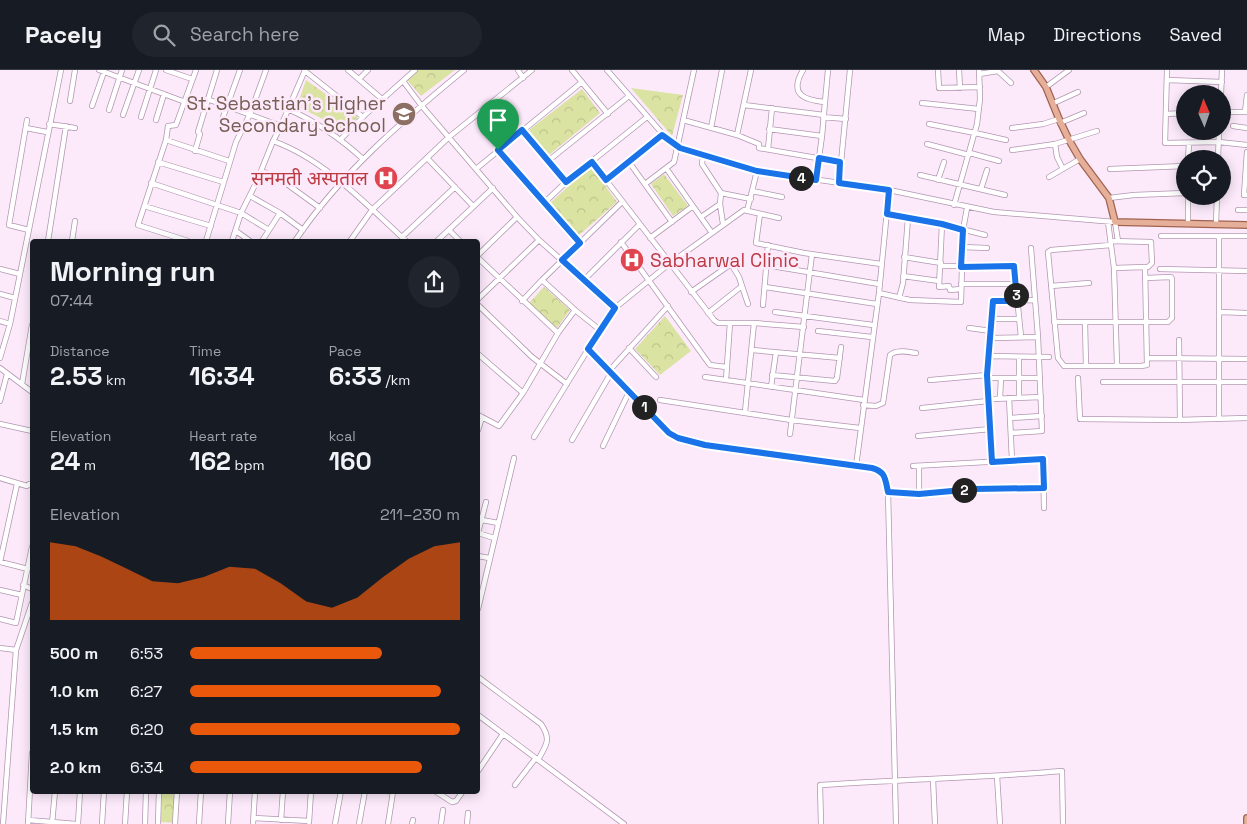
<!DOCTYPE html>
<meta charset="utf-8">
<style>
body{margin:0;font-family:"Space Grotesk","Noto Sans Devanagari",sans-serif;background:#20242c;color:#f1f3f6;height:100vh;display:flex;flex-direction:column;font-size:19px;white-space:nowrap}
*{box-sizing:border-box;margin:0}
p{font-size:16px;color:#9ea1a6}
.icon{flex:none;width:28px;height:28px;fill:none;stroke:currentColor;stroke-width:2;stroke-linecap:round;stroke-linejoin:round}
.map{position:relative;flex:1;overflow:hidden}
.sheet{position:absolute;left:30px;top:169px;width:450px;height:555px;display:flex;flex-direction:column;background:#171b24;border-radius:5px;box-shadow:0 2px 12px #0003}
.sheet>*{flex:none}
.needle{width:32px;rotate:358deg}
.buttons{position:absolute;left:1176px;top:15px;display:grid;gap:10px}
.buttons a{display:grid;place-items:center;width:55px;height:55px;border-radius:50%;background:#171b24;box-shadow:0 2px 12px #0003;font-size:25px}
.pin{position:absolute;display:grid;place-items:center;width:42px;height:42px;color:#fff;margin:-51px -21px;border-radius:50% 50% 50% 0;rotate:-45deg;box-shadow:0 0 5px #0007}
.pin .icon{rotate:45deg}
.km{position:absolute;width:25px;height:25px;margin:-12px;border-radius:50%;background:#222;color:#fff;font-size:14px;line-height:25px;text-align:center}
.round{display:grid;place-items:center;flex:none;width:52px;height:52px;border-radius:26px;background:#20242c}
.head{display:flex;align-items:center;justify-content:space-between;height:85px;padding:0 20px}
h1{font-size:28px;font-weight:600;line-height:38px}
.metrics{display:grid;grid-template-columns:repeat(3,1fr);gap:8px;height:85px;padding:5px 20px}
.metrics div{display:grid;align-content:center}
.metrics b{font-size:25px;font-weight:600}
.metrics small{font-size:14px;font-weight:400}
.metrics p{font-size:14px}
.chart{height:140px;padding:10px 20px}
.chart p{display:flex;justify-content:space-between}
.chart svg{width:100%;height:90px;margin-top:5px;fill:#ea580c;opacity:.7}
ul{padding:0 20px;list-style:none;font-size:16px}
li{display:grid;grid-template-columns:80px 60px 1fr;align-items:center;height:38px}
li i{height:12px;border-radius:6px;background:#ea580c}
header{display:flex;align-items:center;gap:30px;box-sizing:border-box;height:70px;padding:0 25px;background:#171b24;border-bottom:1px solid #363941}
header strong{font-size:24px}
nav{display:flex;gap:28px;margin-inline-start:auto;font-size:18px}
.search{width:350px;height:45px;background:#20242c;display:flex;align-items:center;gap:12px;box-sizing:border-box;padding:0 18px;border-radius:28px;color:#9ea1a6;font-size:19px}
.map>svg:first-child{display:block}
.park{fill:url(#park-crowns)}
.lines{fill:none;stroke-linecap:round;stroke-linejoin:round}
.minor-casing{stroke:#b296b1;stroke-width:6}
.major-casing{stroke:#a16350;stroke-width:8}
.minor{stroke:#fff;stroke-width:4.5}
.major{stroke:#e5af9a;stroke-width:5.5}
.route-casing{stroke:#fff;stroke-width:10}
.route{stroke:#1a73e8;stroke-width:6}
.labels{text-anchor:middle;stroke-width:5;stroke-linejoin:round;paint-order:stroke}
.education-label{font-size:19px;fill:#785e54;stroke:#fceafb;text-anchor:end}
.health-label{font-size:19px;fill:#be3a42;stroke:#fceafb;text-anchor:end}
</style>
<header>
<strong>Pacely</strong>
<div class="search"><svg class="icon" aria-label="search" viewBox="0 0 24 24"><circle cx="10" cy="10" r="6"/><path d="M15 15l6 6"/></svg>Search here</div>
<nav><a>Map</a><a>Directions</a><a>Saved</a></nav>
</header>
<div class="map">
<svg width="1247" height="754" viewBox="0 0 1247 754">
<defs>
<pattern id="park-crowns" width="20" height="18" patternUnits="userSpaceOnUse" patternTransform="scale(1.25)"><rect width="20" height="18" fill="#dbe3a2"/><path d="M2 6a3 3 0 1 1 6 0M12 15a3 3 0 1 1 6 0" fill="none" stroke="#bdc48d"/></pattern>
</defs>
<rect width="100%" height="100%" fill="#fceafb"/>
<path class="park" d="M418,0H455L421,26L407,10Z
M306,10L358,47L344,60L297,36Z
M631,18L683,25L672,66Z
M582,19L600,43L549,85L529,60Z
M591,96L617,132L578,166L551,132Z
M664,104L688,136L673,146L651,114Z
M544,217L570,240L557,258L529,233Z
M665,246L691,281L660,305L635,279Z
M162,721H175L174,753L161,752Z"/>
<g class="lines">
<g class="minor-casing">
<path id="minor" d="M99,0L204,39
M166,0L192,9
M348,0L382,29
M518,0L523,8
M572,0L608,44
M607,0L668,70L680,77L757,101L889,120L994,142L1115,152L1118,171
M938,0L939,18L980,17
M959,0L960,18
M997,0L1011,13
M1167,0L1165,73L1219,72L1247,75
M305,1L363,47
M979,4L998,1
M359,9L368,0
M1167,10L1222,12
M403,11L421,35L517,147L539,170L615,238
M1046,17L1069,0
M1221,24L1222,0
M207,29L281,56
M70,31L75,0
M825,32L828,0
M922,33L979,39
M1054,33L1078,22
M744,35L824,45
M92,36L104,2
M288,39C317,52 340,68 363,89
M109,40L122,0
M1222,42H1247
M1245,42L1247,25
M1166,44L1185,43
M123,45L139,0
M141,47L156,0
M823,47L846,49
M27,50L9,155L29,160
M156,50L164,24
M222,50L240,0
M683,50L737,65L759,74V78L840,92
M1060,53L1084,43
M49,54L75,58
M929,54L975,63L1006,70
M1233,56L1247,58
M26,58L47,62
M711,58L722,0
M1012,58L1043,54L1059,49
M769,59L822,66L825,32C803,30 789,24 803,0
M522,60L566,112
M737,65L751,0
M341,69L367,43L415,0
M166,70L229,91
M273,71C324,89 367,135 406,171
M927,74L969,85
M498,79L580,173
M768,79L772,38
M1012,80L1055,74
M195,81L200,64L198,62L217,0
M1247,82L1244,125H1247
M970,83L999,91
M703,85L702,94L721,123L720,134L723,154
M427,88L473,136
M1188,89L1189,74
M1218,89L1219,61
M548,91L629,26
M158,92L223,112
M592,92L714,250L718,253H754L804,257
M629,92L672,152
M666,98L712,163
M476,99L582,12
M1063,99L1057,87L1055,74L1097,61
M1110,99L1185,96
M262,101L284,112L320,138
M920,105L1005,125
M1049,107L1080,89
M606,110L662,65
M816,110L822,66
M938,110L944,92
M151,113L241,143L269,160
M839,113L850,0
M645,114L674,92L694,0
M981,119L987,100
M889,120L879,223L856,396L880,401L884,407L888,422L896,754
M752,121L782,127
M721,123L751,129
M250,126L280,143L303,160
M1188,126V154
M1109,128L1134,125L1185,123
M544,133L566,112L647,47
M954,135L977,54L980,29L979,0
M144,136L211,156
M1238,140H1247
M747,141L757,101
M760,144L756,173L804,183L881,194
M887,144L942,154L985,165
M701,147L720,134
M1108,152L1114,198L1117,295
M942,154L939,217L949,216L950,220L961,219
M1216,154L1217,126
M449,160L460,171
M236,161L250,171
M1161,166H1247
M402,167L455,117
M650,168L693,136
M48,171L66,56
M72,171L75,151
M188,171L138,155L166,70L168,56L176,55L196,0
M206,171L236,72L250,44L266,0
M232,171L241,143L257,111L273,71L281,56L305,0
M262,171L280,143
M295,171C340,104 402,51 464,0
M350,171L372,140L449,67L532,0
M437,171L493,118
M1111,171L1151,172L1152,193L1148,197H1145L1147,295L1141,296H1064L1058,288L1048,182L1051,180L1111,175
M621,172L710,295L726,297
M962,177L987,178
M478,185L517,147
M904,187L941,193
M478,188L558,263
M766,195L879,214
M941,196H1014L1021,267
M1114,198L1145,197
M0,199L20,204
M1160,199L1247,201
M903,206L939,211
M542,210L575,240L600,260
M584,210L640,154
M961,214H1015
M1051,216L1089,213
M765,217L877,234
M691,222L731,194L739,207L748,234
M879,223L910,230L961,232L963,160L967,138
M0,224L15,228
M899,228L903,213L908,148
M478,229L539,170
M522,231L542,210L622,132
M478,235L532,287L567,314
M763,235L768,175
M775,242L873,255
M1220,242L1247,243
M708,243L742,216
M992,249H1019
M0,251L10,254
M1054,252H1168L1172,248V209L1171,207L1145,208
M1085,252L1086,296
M969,258L991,261
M818,261L872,267
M990,268L1038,267
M1179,270L1180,350
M629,278L656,307
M588,279L669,363L678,368L705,375L856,396
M752,280L840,288
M478,284L523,323
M989,286L1049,287
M0,288L10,254L61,0
M1147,288L1247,289
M0,298L32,322
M609,301L668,236
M772,305L835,311L837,308L841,277
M705,307L864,330
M987,308H1040
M1078,308L1080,349L1177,350L1247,348
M726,310L730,253
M930,310L987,305
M1103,312H1247
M22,314L32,255
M771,317L776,282
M1000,328L1001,308
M1009,328L1012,390
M1019,328V287
M660,330L791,350L860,358
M0,331L7,304
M863,335L876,336L883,333L890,285C896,279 908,282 916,283
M922,338L988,331L991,329L1041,327
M745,342L754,253
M478,345L499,356L523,323L558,263L575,240
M1010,348L1042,346
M1219,349V167
M0,354L32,361
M478,360L482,347
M1011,363L1042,361L1038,267L1031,178
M790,364L812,184
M918,366L990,359
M534,367L600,260L615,238L669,194L744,140L779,148
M572,370L611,303
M603,376L629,322
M992,392L987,305L993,231L1035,230
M913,396L1043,389L1044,438
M919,396V424
M0,408L27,416L29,414L32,415
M17,414L0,492L28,499
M888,422L919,424L974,419L1044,418
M482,450L498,453
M478,463L486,432
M478,463L494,468
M478,486L489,488
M23,515L32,519
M0,520L22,525
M478,539L514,388
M0,549L16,553L32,477
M0,578L16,580
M478,607L541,654C552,670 546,675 538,690
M478,645L624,754
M478,701L503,664
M997,706L1000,754
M933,709L935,754
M515,715L535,689
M387,721L393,722L388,754
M435,721L452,732L456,731L463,721
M254,748L309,751
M28,750L76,754
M281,750L283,721
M309,752L311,721
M3,754L16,580L32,533
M28,754L32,683
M52,754L55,721
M78,754L80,721
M102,754L104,721
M125,754L127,721
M145,754L146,721
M158,754L159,721
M175,754L177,721
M199,754L201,721
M228,754L230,721
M253,754L255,721
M335,754L341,721
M359,754L365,721
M412,754L413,750
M441,754L443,740
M467,754L468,743
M821,754L820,715C901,709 981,708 1062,701L1063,754"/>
</g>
<g class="major-casing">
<path id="major" d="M1034,0L1046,17L1059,49L1069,70L1080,89L1109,128L1115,152L1247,155
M1247,754V748"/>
</g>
<use href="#minor" class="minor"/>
<use href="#major" class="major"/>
</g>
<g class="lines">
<g class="route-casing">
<path id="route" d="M522,60L566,112L592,92L606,110L662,65L680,78L757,101L816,110L819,88L840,92L839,113L889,120L887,144L942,154L963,160L961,197L1014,196L1017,231H993L987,305L992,392L1043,389L1044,418L974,419L919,424L888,422C885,409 886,402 872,398L705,375L678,368L669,363L588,279L615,238L562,190L580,173L498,80Z"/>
</g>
<use href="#route" class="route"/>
</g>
<defs>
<g id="school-disc" transform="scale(1.25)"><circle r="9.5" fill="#8d6e63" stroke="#fceafb"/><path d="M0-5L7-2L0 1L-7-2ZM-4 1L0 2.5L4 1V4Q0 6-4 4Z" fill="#fff"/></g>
<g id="hospital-disc" transform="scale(1.25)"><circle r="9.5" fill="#e0444e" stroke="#fceafb"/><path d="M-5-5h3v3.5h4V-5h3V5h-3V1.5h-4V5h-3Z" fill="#fff"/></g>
</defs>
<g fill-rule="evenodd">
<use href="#school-disc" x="404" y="44"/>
<use href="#hospital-disc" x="386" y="108"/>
<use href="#hospital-disc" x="632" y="190"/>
</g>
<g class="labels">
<g class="education-label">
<text x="386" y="40">St. Sebastian's Higher<tspan x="386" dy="22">Secondary School</tspan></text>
</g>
<g class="health-label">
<text x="368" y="115">सनमती अस्पताल</text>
<text x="650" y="197" text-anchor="start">Sabharwal Clinic</text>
</g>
</g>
</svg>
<div class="buttons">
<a><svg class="needle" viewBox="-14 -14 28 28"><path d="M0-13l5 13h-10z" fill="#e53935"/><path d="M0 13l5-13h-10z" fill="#9ea1a6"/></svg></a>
<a><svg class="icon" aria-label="locate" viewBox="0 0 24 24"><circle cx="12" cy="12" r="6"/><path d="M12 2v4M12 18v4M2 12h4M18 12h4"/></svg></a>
</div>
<div class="pin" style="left:498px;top:80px;background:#1e9e55"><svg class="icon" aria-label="arrive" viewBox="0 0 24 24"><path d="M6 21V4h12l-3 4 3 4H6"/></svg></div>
<b class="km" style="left:644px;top:337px">1</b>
<b class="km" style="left:964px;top:420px">2</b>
<b class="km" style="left:1016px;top:225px">3</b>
<b class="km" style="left:801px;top:108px">4</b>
<section class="sheet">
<div class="head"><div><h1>Morning run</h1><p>07:44</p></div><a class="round"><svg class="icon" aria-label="share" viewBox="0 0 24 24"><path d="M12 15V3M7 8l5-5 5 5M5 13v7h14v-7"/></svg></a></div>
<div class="metrics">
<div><p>Distance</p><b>2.53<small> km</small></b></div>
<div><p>Time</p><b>16:34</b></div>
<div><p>Pace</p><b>6:33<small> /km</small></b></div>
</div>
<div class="metrics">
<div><p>Elevation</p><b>24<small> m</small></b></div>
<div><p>Heart rate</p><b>162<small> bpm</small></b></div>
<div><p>kcal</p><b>160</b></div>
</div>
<div class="chart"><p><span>Elevation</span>211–230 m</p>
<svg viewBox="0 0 160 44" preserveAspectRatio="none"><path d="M0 44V6L10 8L20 13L30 19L40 25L50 26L60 23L70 18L80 19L90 26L100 35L110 38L120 33L130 23L140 14L150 8L160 6V44z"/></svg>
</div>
<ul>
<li><b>500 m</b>6:53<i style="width:71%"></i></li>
<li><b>1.0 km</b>6:27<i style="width:93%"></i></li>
<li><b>1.5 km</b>6:20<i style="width:100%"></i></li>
<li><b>2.0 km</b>6:34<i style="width:86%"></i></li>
</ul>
</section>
</div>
